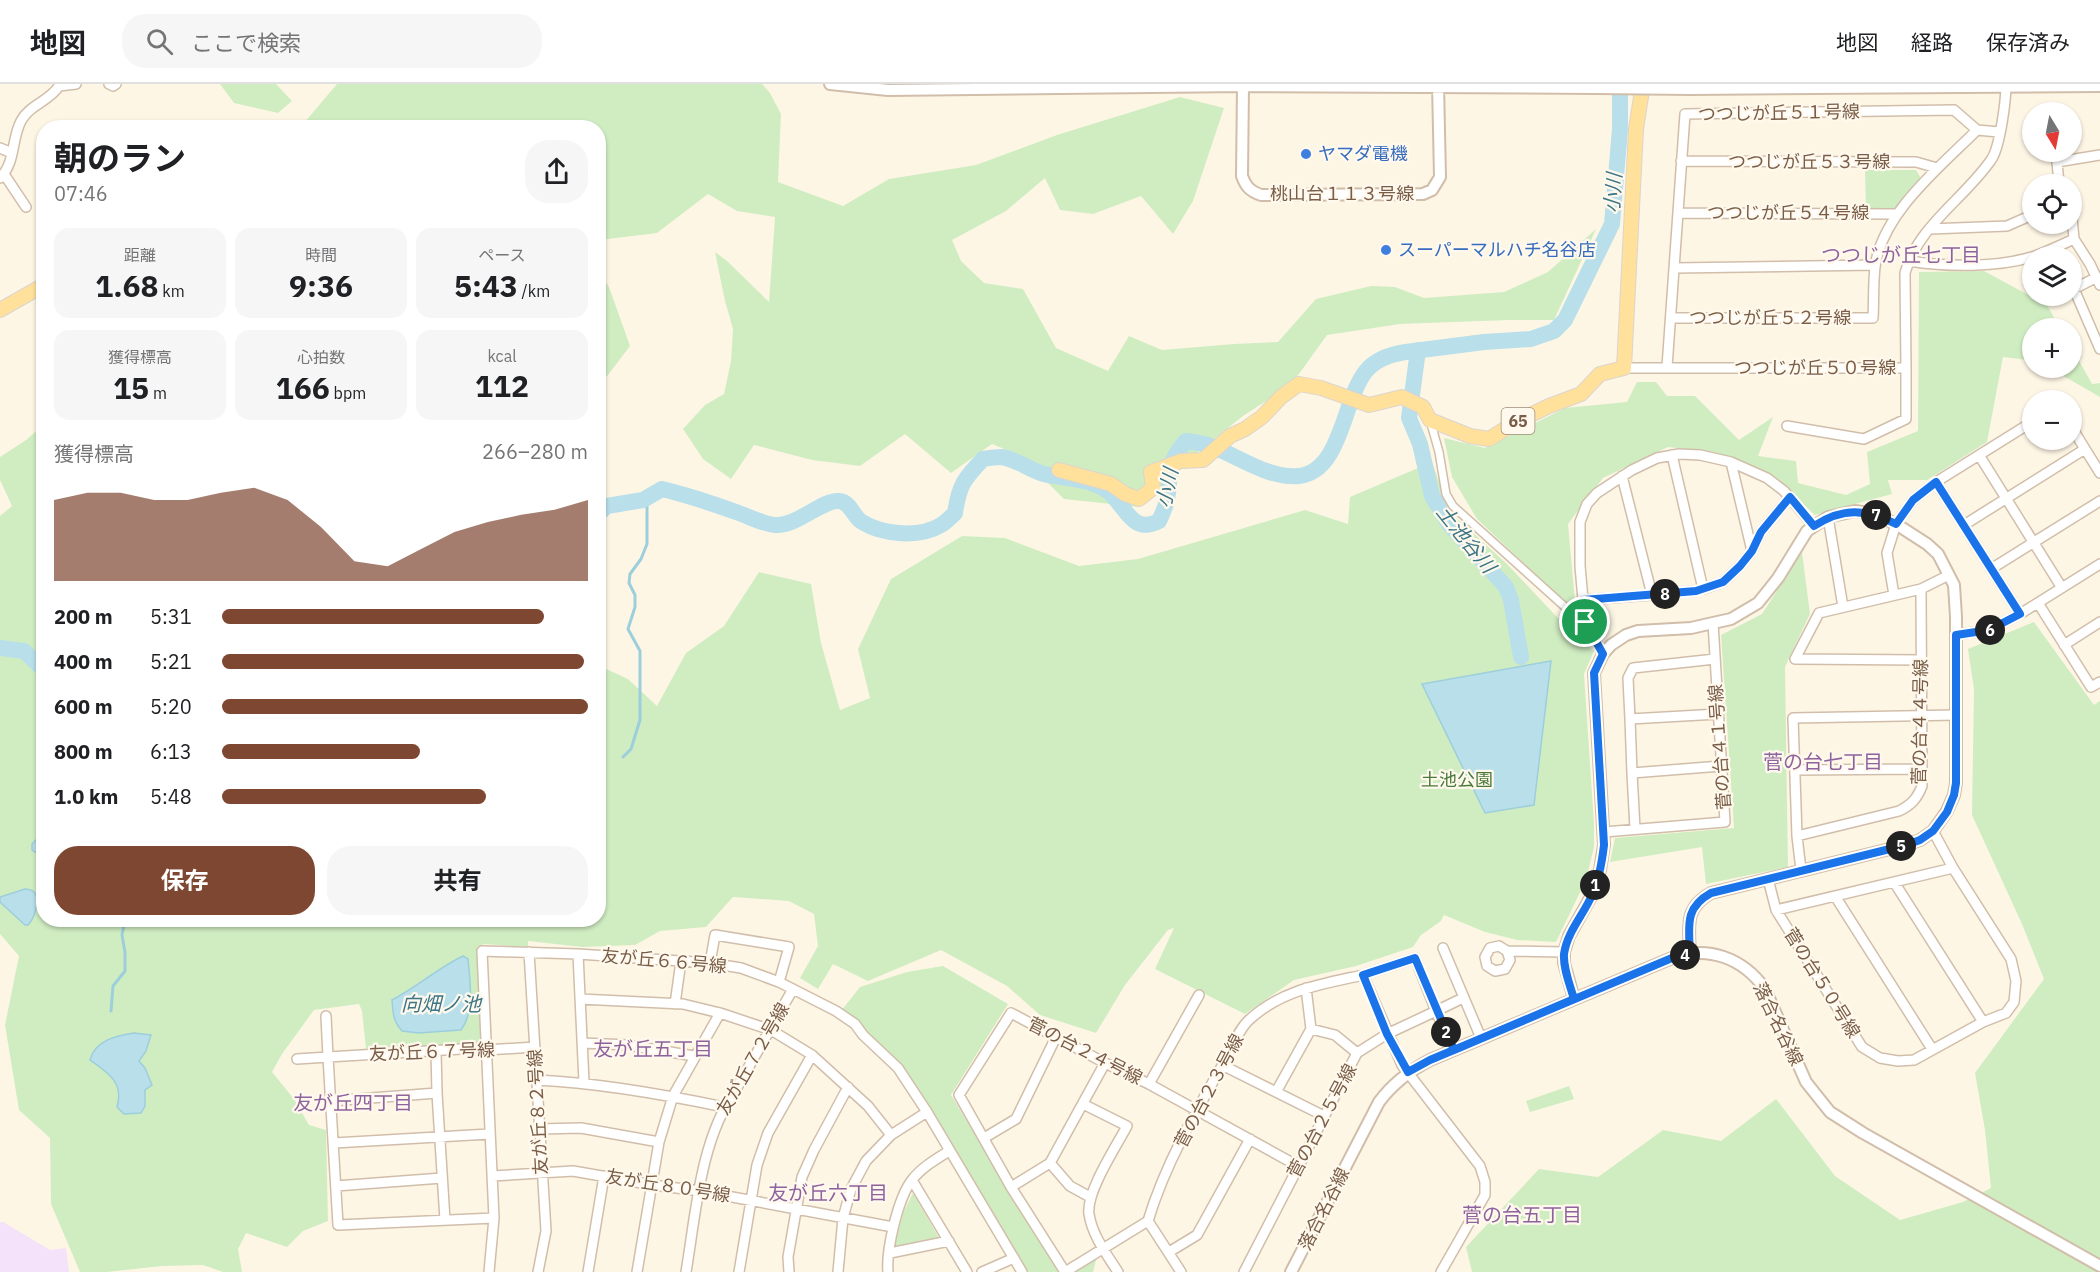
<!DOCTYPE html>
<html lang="ja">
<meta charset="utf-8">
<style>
body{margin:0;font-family:"IBM Plex Sans","Noto Sans JP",sans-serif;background:#f6f6f6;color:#202124;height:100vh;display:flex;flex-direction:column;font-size:22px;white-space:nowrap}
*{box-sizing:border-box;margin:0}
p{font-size:20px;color:#757577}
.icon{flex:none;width:33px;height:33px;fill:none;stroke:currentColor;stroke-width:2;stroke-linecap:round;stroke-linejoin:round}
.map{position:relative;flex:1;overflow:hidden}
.drawer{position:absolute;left:36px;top:36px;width:570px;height:807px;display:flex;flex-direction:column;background:#fff;border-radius:24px;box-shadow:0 2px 4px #0004}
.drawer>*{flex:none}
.needle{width:39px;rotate:170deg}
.tools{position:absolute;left:2022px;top:18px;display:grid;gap:12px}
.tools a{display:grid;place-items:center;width:60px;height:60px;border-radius:50%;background:#fff;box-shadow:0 2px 4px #0004;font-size:30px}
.pin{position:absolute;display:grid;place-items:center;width:51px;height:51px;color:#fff;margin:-26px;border:3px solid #fff;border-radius:50%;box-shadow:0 2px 6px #0007}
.km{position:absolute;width:30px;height:30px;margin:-15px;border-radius:50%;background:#222;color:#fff;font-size:16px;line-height:30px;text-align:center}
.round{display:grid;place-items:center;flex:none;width:63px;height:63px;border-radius:24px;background:#f6f6f6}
.headline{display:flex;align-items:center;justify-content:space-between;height:102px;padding:0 18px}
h1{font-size:33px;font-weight:700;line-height:45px}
.metrics{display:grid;grid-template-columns:repeat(3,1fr);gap:9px;height:102px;padding:6px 18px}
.metrics div{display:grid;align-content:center;border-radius:15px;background:#f6f6f6;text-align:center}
.metrics b{font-size:30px;font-weight:700}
.metrics small{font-size:16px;font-weight:400}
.metrics p{font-size:16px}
.chart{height:168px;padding:12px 18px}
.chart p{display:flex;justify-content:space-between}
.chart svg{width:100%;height:108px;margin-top:6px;fill:#7e4731;opacity:.7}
.cta{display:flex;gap:12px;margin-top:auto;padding:12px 18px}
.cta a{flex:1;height:69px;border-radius:24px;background:#7e4731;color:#fff;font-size:24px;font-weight:700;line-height:69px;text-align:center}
.cta a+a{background:#f6f6f6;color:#202124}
ul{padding:0 18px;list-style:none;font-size:20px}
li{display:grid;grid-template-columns:96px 72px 1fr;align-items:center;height:45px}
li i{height:15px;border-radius:8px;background:#7e4731}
header{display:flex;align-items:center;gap:36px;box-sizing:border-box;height:84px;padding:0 30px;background:#fff;border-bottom:2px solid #e0e0e0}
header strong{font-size:28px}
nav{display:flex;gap:33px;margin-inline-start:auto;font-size:21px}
.search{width:420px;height:54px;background:#f6f6f6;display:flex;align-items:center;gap:15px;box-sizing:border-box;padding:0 21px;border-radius:24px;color:#757577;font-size:22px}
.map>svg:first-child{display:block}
.education{fill:#f3e2fa}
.green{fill:#d0edc2}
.water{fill:#b8dfea;stroke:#9dcedc;stroke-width:1.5}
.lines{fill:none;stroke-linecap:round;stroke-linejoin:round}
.stream{stroke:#9dcedc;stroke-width:3}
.river{stroke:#b8dfea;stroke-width:16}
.pedestrian-casing{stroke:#d1beaa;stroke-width:10}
.minor-casing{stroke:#d1beaa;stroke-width:12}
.tertiary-casing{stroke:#d1beaa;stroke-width:14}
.primary-casing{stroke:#dcd5cf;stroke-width:16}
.pedestrian{stroke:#fff;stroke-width:7}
.minor{stroke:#fff;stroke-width:9}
.tertiary{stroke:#fff;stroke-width:10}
.primary{stroke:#ffe19b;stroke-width:14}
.tertiary-bridge-casing{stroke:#d1beaa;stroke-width:14;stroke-linecap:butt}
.tertiary-bridge{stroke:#fff;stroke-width:10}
.route-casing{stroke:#fff;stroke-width:12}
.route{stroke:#1a73e8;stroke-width:8}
.shop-dot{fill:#3f7fe0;stroke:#fff9ed;stroke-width:2}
.labels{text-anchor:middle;stroke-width:4.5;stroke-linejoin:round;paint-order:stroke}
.shield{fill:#fff9ed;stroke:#a18c7a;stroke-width:1.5}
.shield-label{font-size:16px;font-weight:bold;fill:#795d48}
.street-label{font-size:18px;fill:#795d48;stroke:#fff9ed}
.shop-label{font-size:18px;fill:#366cbe;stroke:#fff9ed;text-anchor:start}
.park-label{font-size:18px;fill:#4a7a3c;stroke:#fff9ed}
.water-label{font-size:20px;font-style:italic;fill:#3c7687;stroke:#fff9ed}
.neighbourhood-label{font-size:20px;fill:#8e639d;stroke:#fff9ed}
</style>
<header>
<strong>地図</strong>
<div class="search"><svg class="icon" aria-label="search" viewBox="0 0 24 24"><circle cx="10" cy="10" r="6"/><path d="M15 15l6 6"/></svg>ここで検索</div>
<nav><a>地図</a><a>経路</a><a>保存済み</a></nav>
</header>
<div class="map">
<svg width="2100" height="1188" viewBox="0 0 2100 1188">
<rect width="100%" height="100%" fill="#fef6e5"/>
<path class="education" d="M0,1138H3L50,1166L66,1164L69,1188H0Z"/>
<path class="green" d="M220,0H276L292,17L278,29L234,19Z
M337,0H762L770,9L781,30L778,98L843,122L889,95L976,81L1057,51L1180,13L1224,24L1193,117L1173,150L1141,112L1093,130L1060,126L1045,94L1006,127L952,156L961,177L984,199L1023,205L1056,264L1108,287L1129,252L1162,266L1234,260L1278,258L1316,215L1371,202L1395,203L1424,214L1504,208L1548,188L1596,145L1554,236H1509L1400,240L1327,251L1291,301L1243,332L1177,385L1139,423L1064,415L1021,372L992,360L951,389L905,350L860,382L812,376L754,361L731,395L703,375L683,345L705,321L724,310L731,277L733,245L725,217L715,168L727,177L769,218L775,133L737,127L708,110L657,149L600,156L598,44H307L304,39Z
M1865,86H1916L1922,96L1894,125L1866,124Z
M598,187L609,203L630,262L608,291L599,300Z
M1984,187L2047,221L2060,244H2032V269L2027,276L2003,273L1987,358L1927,396H1888L1892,410L1815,431L1772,392L1714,368L1668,363L1603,394L1568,440L1576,529L1477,435L1452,393L1444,354L1485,364L1565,324L1627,318L1637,298H1656L1667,312H1695L1739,356L1773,333L1758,372L1796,377L1798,399L1846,411L1870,400L1867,368L1918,347L1919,188Z
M2072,264L2092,300L2100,299V313L2060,290L2057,284H2072Z
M43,341L44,836H598L599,579L600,582L628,595L657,622L686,569L724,542L759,488L811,500L821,559L840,626L870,614L858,565L891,495L962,452L1005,454L1079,482L1138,475L1305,426L1348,440L1350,413L1432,378L1450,428L1507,480L1556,532L1594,567L1584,590L1594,739V763L1586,796L1556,858L1517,856L1485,848L1444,831L1441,837L1421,851L1413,863L1356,882L1294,896L1245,930L1155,885L1174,844L1168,846L1125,901L1096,949L1040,931L1007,902L941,866L868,897L833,880L818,905L800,894L818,862L814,830L789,817L733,813L706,843L660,847L635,861L582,863L528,857V863L484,860L477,863L482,954L477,959L366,965L362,927L359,920L314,926L282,970L272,988L294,1015L309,1041L326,1046L328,1137L303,1147L287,1163L246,1149L238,1165L242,1188H223L203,1181L162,1182L107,1188H80L51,1120L50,1054L19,1026L5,941L19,872L0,850V432L12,422L0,396V373L26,356Z
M1802,468L1810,530L1785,583L1788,783L1706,800L1702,763L1610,778L1615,754L1734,744L1721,551L1762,530Z
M2034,538L2094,621L2100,617V1188H1472L1466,1163L1539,1085L1598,1093L1663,1046L1721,1057L1776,1015L1835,1092L1900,1136L1963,1118L1991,1104L1985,1046L1975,989L2044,895L2022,840L1972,731L1974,605L1968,565Z
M943,882L1008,920L951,1011L1060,1188H1028L926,1017L903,984L841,927L860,903L907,888Z
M1569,1002L1574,1015L1530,1028L1526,1017Z
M913,1109L939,1154L894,1163L904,1127Z
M1097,1172L1093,1188H1072Z"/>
<path class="water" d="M1551,577L1534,721L1485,729L1422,600Z
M43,751V768H35L32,766V760L40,752Z
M25,805C27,805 32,806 34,808C41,816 34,835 28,841H25L0,818V813Z
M463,872L468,875C470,897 475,928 461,946L418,949L402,947C393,937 393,930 392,916C417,903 438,884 463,872Z
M134,949L151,951L146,967L139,977L145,984L152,1001L145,1006V1022L141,1029L124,1030L117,1023C124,999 109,989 90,976C95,956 116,952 134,949Z"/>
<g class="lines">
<path class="stream" d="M623,673L631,665L640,636V567L628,545L635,523V511L629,499L630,490L641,475L647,460V414
M111,927L113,902L125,887V868L122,851L125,836"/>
<path class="river" d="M1418,266L1409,334L1420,360L1432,412L1449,440L1506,503L1511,516L1521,573
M598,430L607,422L643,416L662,405C687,411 711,419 736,428C748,432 763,440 775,441C796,443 823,415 839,417C851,418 853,433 862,438C883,451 920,454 941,441C946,438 951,433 955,429C959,401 964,395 983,375C989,374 996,373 1001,373C1017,375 1029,386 1044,390C1064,395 1089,394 1106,406C1125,419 1131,452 1159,437C1162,430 1166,423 1167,415C1172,388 1166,379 1186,357C1195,358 1204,359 1213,363C1240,373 1269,395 1299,392C1342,387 1343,315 1366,287C1376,275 1391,270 1406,268L1484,258L1531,255L1554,247L1565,236L1612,140L1620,45V0
M0,564L24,567L44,586"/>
<g class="pedestrian-casing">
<path id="pedestrian" d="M1430,336L1439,368L1446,410L1453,422L1575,532L1585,538
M1652,511L1703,505"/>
</g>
<g class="minor-casing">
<path id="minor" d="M109,0L113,2L116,0
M0,64L12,69
M1681,77L1916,78L1937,84
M4,90L26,123
M0,94C16,78 11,56 21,37C29,21 50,17 59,2L76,0
M2059,100L2057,78L2100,71
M1678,129L1897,130
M2072,134L2074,155L2090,180L2100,201
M1930,145L2007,142L2032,131
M1909,177C1947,183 1998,184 2035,172C2048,167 2061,161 2074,155
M1675,184L1875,181
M2097,193L2074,205L2100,265
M1671,234H1873C1874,217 1873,199 1875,183C1882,129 1941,82 1977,46L1999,48
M1667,283L1685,30L1954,26L1977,46
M1624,284H1906L1905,189C1918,142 1964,115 1991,76C2000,64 2006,16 2006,0
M1787,342L1864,355L1906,335V284
M2072,344L2100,389
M1672,371L1703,505L1723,498L1740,482L1752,467L1761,448L1790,413
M1979,371L2062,504
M1731,378L1752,467
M1936,398L2020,530
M1828,433L1843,523
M1964,441L2085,365
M1991,485L2100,417
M1894,511L1887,469L1896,440L1913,416L1936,398L2032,338
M1583,516L1652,511L1622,392
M2038,519L2091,603L2100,598
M1955,551L1989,546L2020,530L2100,480
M2064,561L2100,538
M1603,570L1585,538L1580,482V438L1587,420L1597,409L1632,386L1657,374L1679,370L1700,371L1731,378L1767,394L1784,407L1814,442
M1715,575L1633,584L1628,594L1630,635L1718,630
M1921,576L1795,575L1819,529L1921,505L1949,491
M1630,635L1632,689
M1795,686L1922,685
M1635,745L1632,689L1721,682
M1604,748L1725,738L1713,539
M1797,752L1899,727C1911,721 1917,715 1922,702L1921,505
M1801,786L1797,752L1793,634L1956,631
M1768,795L1776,826L1862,963L1880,974L1898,977L1914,976L1983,938L2006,929L2014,918L2016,897L2011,875L1953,784L1933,747
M1894,798L1983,938
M1835,812L1932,965
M1776,826L1953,784
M1443,864L1481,954
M1507,867L1510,876L1505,885L1495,887L1487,882L1485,873L1490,864L1499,862L1507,867L1564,868
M529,868L546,1147L538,1188
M578,870L584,998
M710,879L715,851L789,863L779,898
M580,915L683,920L720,929L771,946L812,971L868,1022L891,1051
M675,920L681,877
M1311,945L1335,951L1357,969
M583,959L628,961L694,972
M1454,966L1436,927L1463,914
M436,967L437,1009L445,1136
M297,975L328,973L326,932
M1222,981L1324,1032
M537,996C600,999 662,1010 724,1023
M1149,1000L1199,911
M1276,1008L1311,945L1306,904
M331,1017L437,1009
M1083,1020L1127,1042C1116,1063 1086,1108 1089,1130C1092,1151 1107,1171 1118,1188
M539,1045L581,1044L659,1058
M984,1054L1016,1035L1056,953
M334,1059L489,1050
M1050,1079L1070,1102L1090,1113
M492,1092L573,1087L653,1101L700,1107L893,1143
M912,1096L967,1188
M336,1102L442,1094
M1011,1103L1050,1079L1105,979
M494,1134L338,1141L328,973L478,964L486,966L535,963
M1169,1168L1197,1151L1250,1055
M890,1169L949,1157
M489,1188L494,1134L482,867L578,870L710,879L741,884L779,898L836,927L855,940L863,951L898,984L927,1028L1022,1188
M588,1188L604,1092
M637,1188L659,1058L673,1012L720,929
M686,1188C696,1129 700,1057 735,1007L793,905
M739,1188L757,1081L768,1049L812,971
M789,1188L788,1173L802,1093L814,1066L848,1003
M838,1188L843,1134L851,1105L866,1077L891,1051L927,1028
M888,1188C886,1166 898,1114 912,1096C921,1084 936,1075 949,1067
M982,1188L1014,1174
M1065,1188L1011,1103L959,1011L1011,929L1105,979L1149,1000L1298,1082
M1065,1188L1148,1137
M1181,1188L1148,1137C1165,1080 1196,1027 1226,975C1232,963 1239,945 1249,936C1281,906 1322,900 1363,891L1402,981L1480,1082L1485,1098V1111L1441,1188
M1244,1188L1357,969L1387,950L1436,927L1415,874L1363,891"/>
</g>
<g class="tertiary-casing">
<path id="tertiary" d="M830,0L888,6L1243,2L1595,4
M1243,2L1242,92C1246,103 1250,107 1261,111L1423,110L1432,106L1440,93L1438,0
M1690,5L2100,2
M1574,915L1564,879V868L1569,852L1592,811L1600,786L1604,761L1594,589L1603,570L1611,561L1626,551L1638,547L1691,544L1713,539L1731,535L1758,519L1778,494L1807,447L1828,433L1855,427L1874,430L1896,440L1927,460L1938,470L1954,501L1956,533V699L1954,711L1947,727L1933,747L1920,756L1906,761L1711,809C1684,824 1689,842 1690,870
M1291,1188L1379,1018C1393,999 1409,987 1430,976L1672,874C1708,861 1743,874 1765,905L1806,998L1830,1028L1863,1049L2100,1182"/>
</g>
<g class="primary-casing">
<path id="primary" d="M0,226L44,201
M1059,386L1111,400L1125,410L1139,415L1153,404L1151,388L1181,377L1203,376L1230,352L1245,345L1262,333L1281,313L1299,300L1321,304L1369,321L1402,313L1423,323L1430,336L1470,352L1489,355L1518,337L1549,322L1581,310L1600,290L1624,284L1636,45L1643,0"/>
</g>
<use href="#pedestrian" class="pedestrian"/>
<use href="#minor" class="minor"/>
<use href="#tertiary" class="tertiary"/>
<use href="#primary" class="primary"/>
<g class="tertiary-bridge-casing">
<path id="tertiary-bridge" d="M1595,4L1690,5"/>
</g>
<use href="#tertiary-bridge" class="tertiary-bridge"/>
</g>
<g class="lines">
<g class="route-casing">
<path id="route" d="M1585,538L1603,570L1594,589L1604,761C1602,778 1599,796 1592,811C1584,830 1567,848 1564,870C1563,884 1570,901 1574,915L1454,966L1415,874L1363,891L1387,950L1408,988L1430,976L1672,874L1690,870C1689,842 1684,824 1711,809L1906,761L1920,756L1933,747L1947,728L1954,711L1956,699V551L1989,546L2020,530L1936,398L1913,416L1896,440C1866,425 1843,423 1814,442L1790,413L1761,448L1752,467L1740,482L1723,498L1696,507L1583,516L1585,538"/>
</g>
<use href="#route" class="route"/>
</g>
<g class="shop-dot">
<circle cx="1306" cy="70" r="6"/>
<circle cx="1386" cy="166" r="6"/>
</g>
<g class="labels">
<rect class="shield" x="1501.5" y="324" width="33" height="26" rx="4.5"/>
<g class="shield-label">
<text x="1518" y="343">65</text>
</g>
<g class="street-label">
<text transform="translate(1779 29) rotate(-1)" y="6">つつじが丘５１号線</text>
<text x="1809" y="84">つつじが丘５３号線</text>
<text x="1342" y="116">桃山台１１３号線</text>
<text x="1788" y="135">つつじが丘５４号線</text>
<text x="1770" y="240">つつじが丘５２号線</text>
<text x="1815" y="290">つつじが丘５０号線</text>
<text transform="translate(1920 638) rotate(-89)" y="6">菅の台４４号線</text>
<text transform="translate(1720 663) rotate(-94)" y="6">菅の台４１号線</text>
<text transform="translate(664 877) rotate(5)" y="6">友が丘６６号線</text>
<text transform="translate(1822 899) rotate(58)" y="6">菅の台５０号線</text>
<text transform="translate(1778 940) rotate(64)" y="6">落合名谷線</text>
<text transform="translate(1085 967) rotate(27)" y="6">菅の台２４号線</text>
<text transform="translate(432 968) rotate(-2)" y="6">友が丘６７号線</text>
<text transform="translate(753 975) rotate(-60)" y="6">友が丘７２号線</text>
<text transform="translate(1209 1007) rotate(-62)" y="6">菅の台２３号線</text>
<text transform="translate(538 1028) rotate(-93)" y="6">友が丘８２号線</text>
<text transform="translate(1322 1037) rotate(-62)" y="6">菅の台２５号線</text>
<text transform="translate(668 1102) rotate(9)" y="6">友が丘８０号線</text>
<text transform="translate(1324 1125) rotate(-63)" y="6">落合名谷線</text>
</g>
<g class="shop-label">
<text x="1318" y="76">ヤマダ電機</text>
<text x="1398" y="172">スーパーマルハチ名谷店</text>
</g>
<g class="park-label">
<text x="1457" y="702">土池公園</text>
</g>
<g class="water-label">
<text transform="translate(1613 109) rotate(-86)" y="7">小川</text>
<text transform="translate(1167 404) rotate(-78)" y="7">小川</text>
<text transform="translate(1466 455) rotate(51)" y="7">土池谷川</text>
<text x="441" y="927">向畑ノ池</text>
</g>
<g class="neighbourhood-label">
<text x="1901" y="178">つつじが丘七丁目</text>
<text x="1823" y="685">菅の台七丁目</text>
<text x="653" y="972">友が丘五丁目</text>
<text x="353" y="1026">友が丘四丁目</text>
<text x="828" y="1116">友が丘六丁目</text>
<text x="1522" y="1138">菅の台五丁目</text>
</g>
</g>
</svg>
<div class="tools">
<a><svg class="needle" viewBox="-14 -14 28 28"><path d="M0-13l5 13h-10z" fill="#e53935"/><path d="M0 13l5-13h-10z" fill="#757577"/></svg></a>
<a><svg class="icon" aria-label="locate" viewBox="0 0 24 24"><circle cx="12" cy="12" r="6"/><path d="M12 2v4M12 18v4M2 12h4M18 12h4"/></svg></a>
<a><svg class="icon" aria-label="layers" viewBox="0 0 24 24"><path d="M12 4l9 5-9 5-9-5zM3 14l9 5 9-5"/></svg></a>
<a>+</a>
<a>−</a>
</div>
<div class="pin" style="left:1585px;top:538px;background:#1e9e55"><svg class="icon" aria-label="arrive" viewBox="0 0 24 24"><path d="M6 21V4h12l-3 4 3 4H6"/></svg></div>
<b class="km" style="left:1595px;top:801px">1</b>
<b class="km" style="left:1446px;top:948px">2</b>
<b class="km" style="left:1685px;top:871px">4</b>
<b class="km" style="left:1901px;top:762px">5</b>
<b class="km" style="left:1990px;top:546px">6</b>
<b class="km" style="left:1876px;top:431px">7</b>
<b class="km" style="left:1665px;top:510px">8</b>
<section class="drawer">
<div class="headline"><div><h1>朝のラン</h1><p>07:46</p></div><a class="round"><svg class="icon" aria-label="share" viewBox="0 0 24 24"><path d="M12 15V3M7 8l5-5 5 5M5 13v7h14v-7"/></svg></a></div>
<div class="metrics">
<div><p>距離</p><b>1.68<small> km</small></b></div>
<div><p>時間</p><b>9:36</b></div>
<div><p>ペース</p><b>5:43<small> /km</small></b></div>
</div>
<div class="metrics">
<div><p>獲得標高</p><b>15<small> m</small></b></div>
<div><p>心拍数</p><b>166<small> bpm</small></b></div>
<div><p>kcal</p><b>112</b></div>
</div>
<div class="chart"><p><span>獲得標高</span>266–280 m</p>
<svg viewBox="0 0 160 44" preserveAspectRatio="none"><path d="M0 44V11L10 8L20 8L30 11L40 11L50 8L60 6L70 11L80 22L90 36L100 38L110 31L120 24L130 20L140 17L150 15L160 11V44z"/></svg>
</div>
<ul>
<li><b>200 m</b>5:31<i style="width:88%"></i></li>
<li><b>400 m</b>5:21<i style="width:99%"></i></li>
<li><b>600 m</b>5:20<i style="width:100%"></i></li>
<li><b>800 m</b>6:13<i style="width:54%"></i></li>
<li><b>1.0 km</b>5:48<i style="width:72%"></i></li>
</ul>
<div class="cta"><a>保存</a><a>共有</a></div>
</section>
</div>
